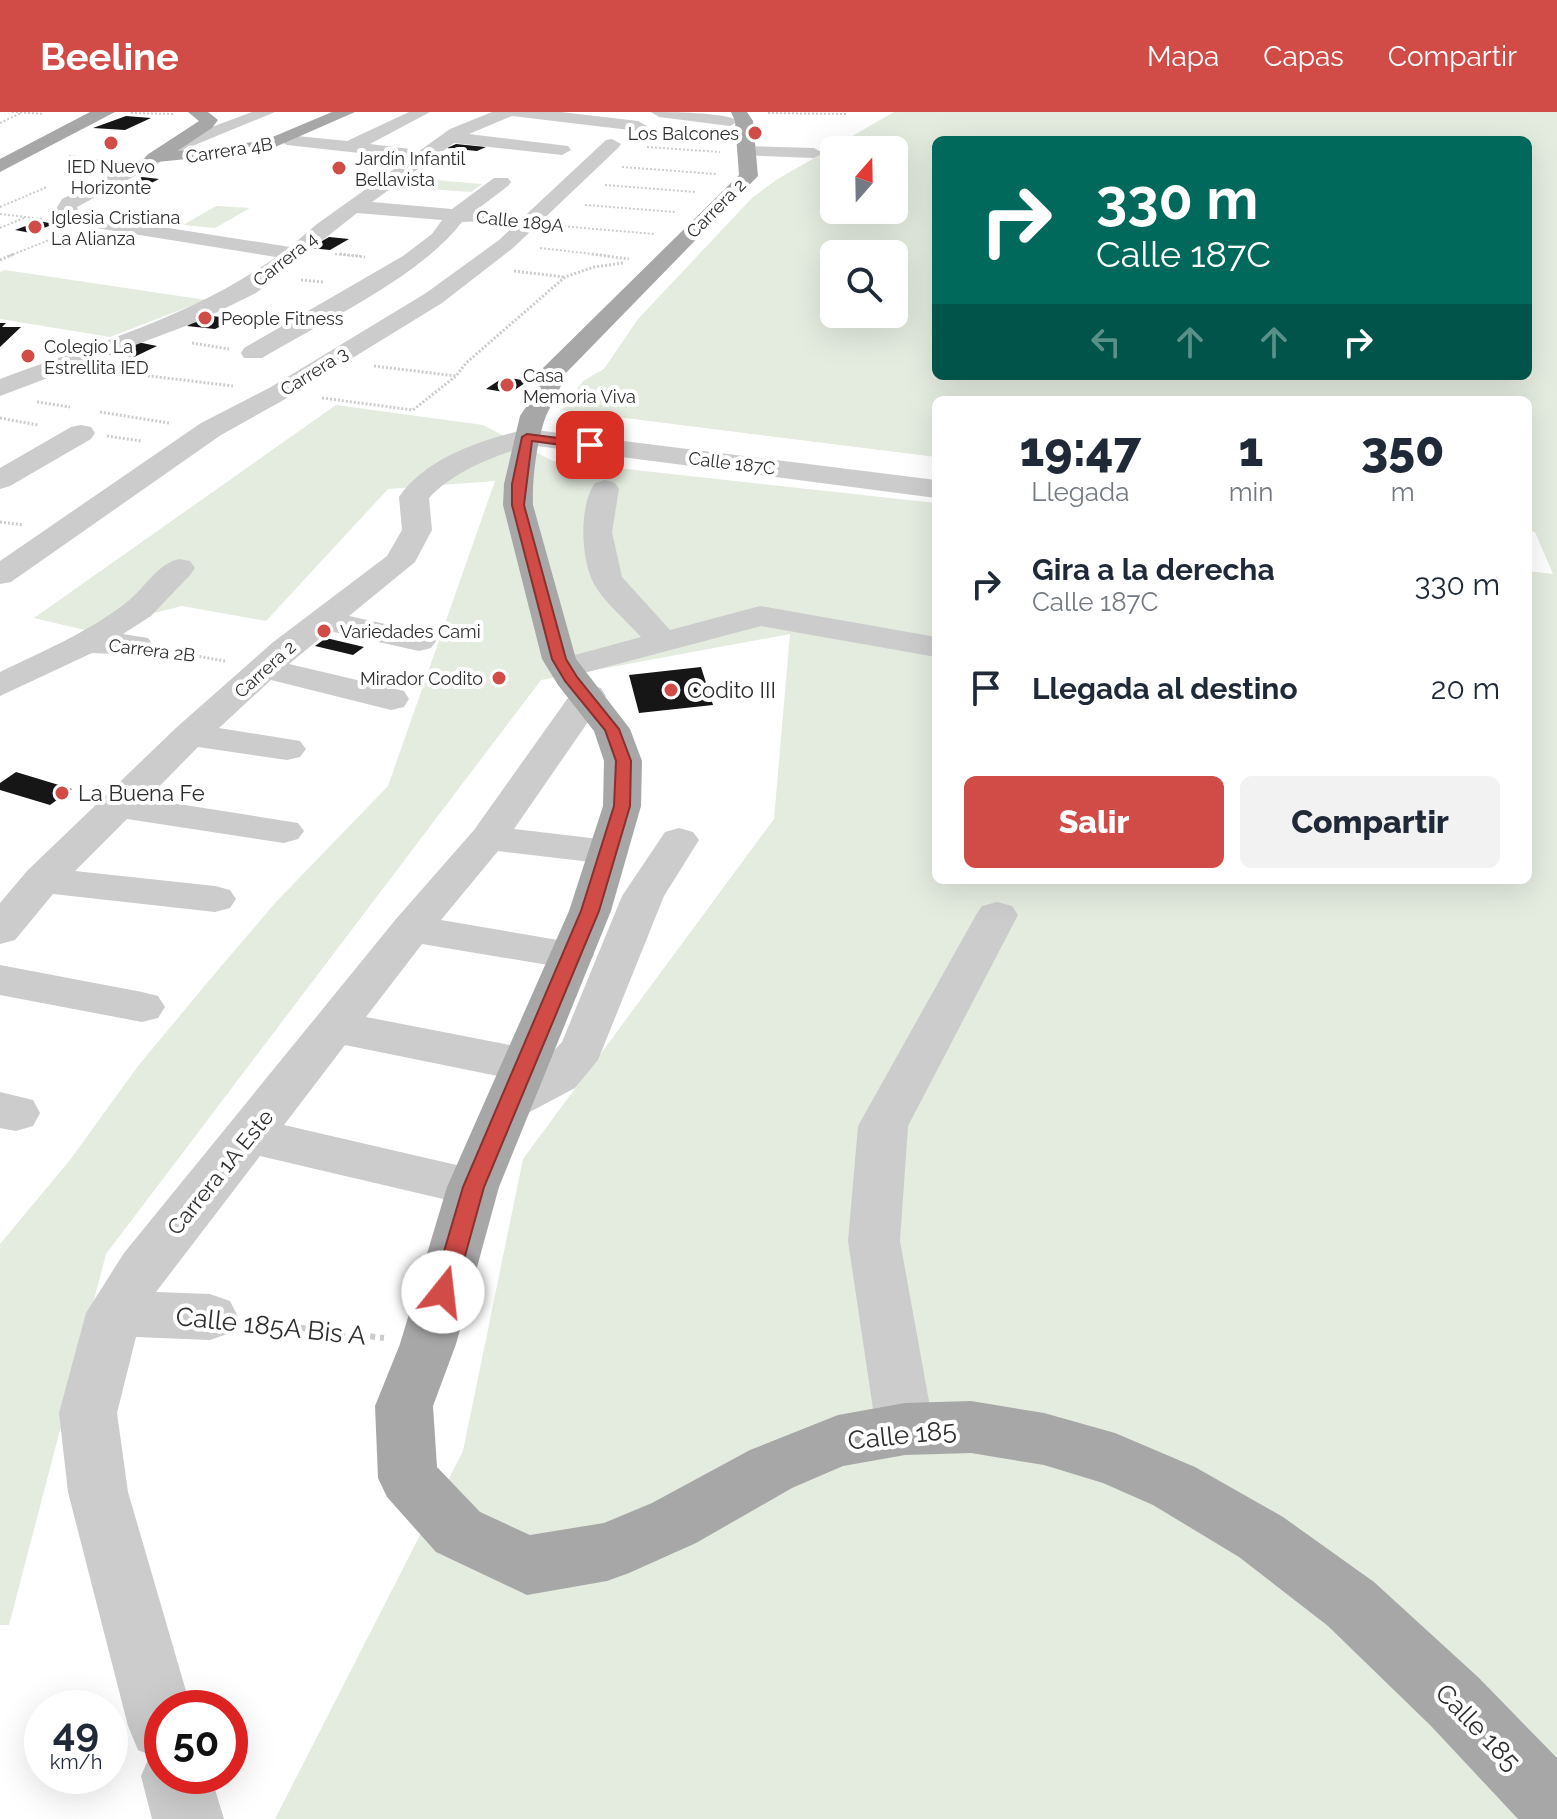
<!DOCTYPE html>
<html lang="es">
<meta charset="utf-8">
<style>
body{margin:0;font-family:Raleway,sans-serif;background:#f2f2f3;color:#1f2937;height:100vh;display:flex;flex-direction:column;font-size:30px;white-space:nowrap}
*{box-sizing:border-box;margin:0}
p{font-size:26px;color:#747a83}
.icon{flex:none;width:44px;height:44px;fill:none;stroke:currentColor;stroke-width:2;stroke-linecap:round;stroke-linejoin:round}
.map{position:relative;flex:1;overflow:hidden}
.panel{position:absolute;left:932px;top:284px;width:600px;height:488px;display:flex;flex-direction:column;background:#fff;border-radius:12px;box-shadow:0 8px 32px #0002}
.panel>*{flex:none}
.banner{position:absolute;left:932px;top:24px;width:600px;height:244px;border-radius:12px;box-shadow:0 8px 32px #0002;background:#00695c;color:#fff;overflow:hidden}
.needle{width:52px;rotate:20deg}
.tools{position:absolute;left:820px;top:24px;display:grid;gap:16px}
.tools a{display:grid;place-items:center;width:88px;height:88px;border-radius:12px;background:#fff;box-shadow:0 8px 32px #0002;font-size:40px}
.speed{position:absolute;left:24px;top:1578px;display:flex;gap:16px;font-size:40px;font-weight:700;text-align:center}
.speed>*{display:grid;place-content:center;width:104px;height:104px;border-radius:50%;background:#fff;box-shadow:0 8px 32px #0002;line-height:1}
.speed small{font-size:20px;font-weight:400}
.speed .limit{border:12px solid #d22;background:#fff;color:#111}
.pin{position:absolute;display:grid;place-items:center;width:68px;height:68px;color:#fff;margin:-34px;border-radius:16px;box-shadow:0 4px 12px #0006}
.me{position:absolute;width:88px;margin:-44px;rotate:16deg;stroke-linejoin:round;filter:drop-shadow(0 0 6px #0008)}
.turn{display:flex;align-items:center;gap:28px;height:168px;padding:0 32px;font-size:36px}
.turn .icon{width:104px;height:104px;stroke-width:2.5}
.turn b{display:block;font-size:56px;line-height:68px}
.lanes{display:flex;align-items:center;height:76px;padding:0 32px;background:#0003;justify-content:center;gap:40px;direction:ltr}
.lanes .off{opacity:.35}
.eta{display:flex;justify-content:space-evenly;align-items:center;height:136px;text-align:center}
.eta b{font-size:48px;font-weight:800;line-height:56px}
.action{display:flex;gap:16px;margin-top:auto;padding:16px 32px}
.action a{flex:1;height:92px;border-radius:12px;background:#d14b47;color:#fff;font-size:32px;font-weight:800;line-height:92px;text-align:center}
.action a+a{background:#f2f2f3;color:#1f2937}
ul{padding:0;list-style:none}
li{display:flex;align-items:center;gap:24px;height:104px;padding:0 32px}
li div{flex:1}
li b{display:block;font-size:30px}
li em{font-style:normal}
header{display:flex;align-items:center;gap:48px;box-sizing:border-box;height:112px;padding:0 40px;background:#d14b47;color:#fff}
header strong{font-size:38px}
nav{display:flex;gap:44px;margin-inline-start:auto;font-size:28px}
.map>svg:first-child{display:block}
.green{fill:#e4ebdf;fill-rule:evenodd}
.building{fill:#161616}
.lines{fill:none;stroke-linecap:round;stroke-linejoin:round}
.path-far2{stroke:#ccc;stroke-width:2;stroke-dasharray:2 2;stroke-linecap:butt}
.path-far1{stroke:#ccc;stroke-width:3;stroke-dasharray:2 2;stroke-linecap:butt}
.path{stroke:#ccc;stroke-width:6;stroke-dasharray:5 5;stroke-linecap:butt}
.minor{fill:#ccc;fill-rule:evenodd}
.major{fill:#a7a7a7;fill-rule:evenodd}
.route{fill:#d14b47;stroke:#88312e;stroke-width:2}
.poi-dot{fill:#d14b47;stroke:#fff;stroke-width:3}
.labels{text-anchor:middle;dominant-baseline:central;stroke-width:8;stroke-linejoin:round;paint-order:stroke}
.far-poi-label{font-size:18px;fill:#2f2f2f;stroke:#fff;text-anchor:start}
.far-street-label{font-size:18px;fill:#2f2f2f;stroke:#fff}
.poi-label{font-size:22px;fill:#2f2f2f;stroke:#fff;text-anchor:start}
.street-label{font-size:22px;fill:#2f2f2f;stroke:#fff}
.near-street-label{font-size:26px;fill:#2f2f2f;stroke:#fff}
</style>
<header>
<strong>Beeline</strong>
<nav><a>Mapa</a><a>Capas</a><a>Compartir</a></nav>
</header>
<div class="map">
<svg width="1557" height="1707" viewBox="0 0 1557 1707">
<rect width="100%" height="100%" fill="#fff"/>
<path class="green" d="M894,0H1557V1707H275L463,1339L523,1047L774,707L790,522L541,568L106,1142L9,1513H0V1132L70,1048L138,954L217,859L276,790L388,674L495,369L388,377L266,509L182,494L85,518L34,506L336,293L483,313L553,349L936,391V768H1528V459L1553,462L1535,420L1528,419V288H936V345L562,298L583,269L604,257L638,207L752,86L776,68ZM936,28H1528V264H936ZM834,38H894V98H834ZM834,142H894V202H834Z
M410,66L482,72L471,80L398,75Z
M216,94L250,96L215,116L183,113Z
M5,158L206,188L110,225L0,207V160Z"/>
<path class="building" d="M126,4L151,6L125,18L93,16Z
M456,32L486,35L477,39L447,36Z
M142,65L159,67L138,78L121,76Z
M39,109L54,112L31,121L15,118Z
M329,125L349,127L330,138L310,136Z
M883,130L886,136L843,137L841,131Z
M205,203L235,207L215,217L187,214Z
M0,211H6L2,215H21L0,235Z
M132,229L157,234L132,246L106,242Z
M504,265L528,269L510,281L486,277Z
M326,526L364,535L353,543L315,534Z
M701,555L713,593L639,601L629,563Z
M16,660L72,677L50,693L0,678V671Z"/>
<g class="lines">
<path class="path-far2" d="M12,0L44,2
M131,1L173,2
M768,1L846,2
M0,11L21,1
M647,35L720,40
M69,44L98,48
M622,55L716,62
M605,73L695,80
M585,93L675,100
M0,95L47,75
M0,102L43,107
M560,114L654,122
M0,116L26,105
M540,136L609,144
M335,142L360,144
M9,144L59,124"/>
<path class="path-far1" d="M340,142L365,145
M592,142L629,147
M0,148L14,142
M514,159L564,165
M301,168L323,170
M192,231L229,237
M374,254L456,264
M116,260L233,274
M322,286L413,298L456,264L466,251L565,165L594,155L623,151
M37,290L70,295
M100,300L169,311
M0,306L38,313
M107,324L141,329
M0,410L23,413
M168,539L225,549"/>
<path class="path" d="M251,1210L384,1226"/>
<path class="minor" d="M252,0H275L173,42H161L158,38L161,34Z
M409,0H430L370,32L410,37L413,41L404,46L287,33L278,28L287,23L347,29Z
M492,0H561L638,9L647,14L638,19L512,4L469,22L568,34L571,38L562,43L454,31L372,90L452,97L494,66H508L511,70L508,74L475,99L486,101L489,105L486,109L462,110C419,166 324,209 262,246H244L241,241L244,236L403,144L432,122L442,108L357,101L256,181L199,209L0,284V267C94,232 194,204 276,145L65,111L56,97L62,87L153,42L162,47L159,51L77,95L79,102L290,135L317,112L450,17Z
M651,0C671,0 724,0 739,9L730,14L659,5Z
M612,27L621,32L618,36L513,136L442,191L289,285L221,323L11,470L0,472V449L201,311L271,275L426,181L499,128L606,28Z
M746,34L814,36L823,41L814,46L740,43L737,39L740,35Z
M81,313L91,315L95,321L91,327L10,374L0,377V356L71,315Z
M527,317L936,368V386L529,333C493,345 455,358 429,386L432,418L415,450L349,504L431,522L436,529L431,536L419,539L329,519L289,552L404,579L409,587L404,595L391,598L271,568L219,616L300,629L306,637L300,645L287,648L198,635L147,687L298,711L304,719L298,727L284,731L127,707L75,759L215,774L230,778L236,787L230,796L215,800L53,782L15,828L0,832V791L27,759L177,615L272,531L387,444L402,418L399,385C427,345 482,328 527,317Z
M605,368L615,371L619,377L612,420L622,465L670,518L760,494L936,525V545L761,514L565,566L553,563L548,556L553,549L641,525C626,508 602,489 592,468C581,444 579,393 595,371Z
M179,447L190,449L195,456L190,463L151,504L123,522L148,526L153,533L148,540L136,543L92,541L0,584V560C43,539 89,520 127,490C145,476 157,452 179,447Z
M588,573L601,576L606,584L514,717L608,728L622,731L628,740L622,749L608,752L498,739L441,808L587,833L594,843L587,853L572,857L422,832L366,905L525,936L542,941L545,948L562,930L622,784L665,720L679,716L693,720L699,728L664,784L598,948L575,976L526,1002L509,1007L492,1002L485,990L492,978L512,967L345,933L284,1013L491,1061L499,1075L491,1089L473,1094L260,1044L156,1180L210,1182L230,1189L238,1205L230,1221L210,1228L136,1225L117,1301L128,1380L191,1596H162V1664H211L224,1707H152L141,1664L150,1643L138,1638L128,1614L68,1380L59,1301L86,1201L124,1141L396,807L474,718L575,576Z
M997,790L1012,794L1018,803L908,1014L900,1129L934,1317L926,1335L905,1343L884,1335L876,1317L848,1129L858,1014L976,803L982,794Z
M0,853L142,880L158,884L165,895L158,906L142,910L0,883Z
M0,980L33,988L40,1001L33,1014L16,1019L0,1016Z"/>
<path class="major" d="M90,0H115L0,60V47Z
M188,0H208L218,8L212,16L177,39L263,29L332,0H355L266,39L147,51L144,47L147,43L199,9Z
M731,0H747L753,9L758,64L564,263C560,281 553,288 546,304C537,327 532,368 533,393L576,547L630,617L642,649L641,694L611,799L499,1075L456,1232L433,1294L437,1355L480,1400L530,1423L604,1411L652,1391L750,1338L838,1303L905,1291L971,1289L1044,1301L1115,1321L1195,1355L1283,1405L1374,1470L1479,1566L1557,1646V1707H1518L1431,1614L1328,1514L1239,1445L1153,1393L1103,1371L1044,1353L971,1341L905,1343L843,1354L792,1376L696,1431L629,1461L607,1469L527,1483L436,1440L387,1385L378,1366L375,1294L400,1232L447,1075L569,799L603,694L604,649L594,619L558,573L542,547L503,393L504,372L520,304L534,283L543,256L739,63L735,9Z"/>
</g>
<path class="route" d="M527,322L590,330L596,333L590,337L532,329L524,393L566,547L577,565L619,617L631,649L630,694L599,799L484,1075L455,1180L451,1186L443,1189L435,1186L432,1180L463,1075L581,799L614,694L616,649L605,618L565,569L552,547L512,393V372L522,325Z"/>
<g class="poi-dot">
<circle cx="755" cy="21" r="8"/>
<circle cx="111" cy="31" r="8"/>
<circle cx="339" cy="56" r="8"/>
<circle cx="35" cy="115" r="8"/>
<circle cx="205" cy="206" r="8"/>
<circle cx="28" cy="244" r="8"/>
<circle cx="507" cy="273" r="8"/>
<circle cx="324" cy="519" r="8"/>
<circle cx="499" cy="566" r="8"/>
<circle cx="671" cy="578" r="8"/>
<circle cx="62" cy="681" r="8"/>
</g>
<g class="labels">
<g class="far-poi-label">
<text x="739" y="21" text-anchor="end">Los Balcones</text>
<text x="355" y="46">Jardín Infantil<tspan x="355" dy="21">Bellavista</tspan></text>
<text x="111" y="54" text-anchor="middle">IED Nuevo<tspan x="111" dy="21">Horizonte</tspan></text>
<text x="51" y="105">Iglesia Cristiana<tspan x="51" dy="21">La Alianza</tspan></text>
<text x="221" y="206">People Fitness</text>
<text x="44" y="234">Colegio La<tspan x="44" dy="21">Estrellita IED</tspan></text>
<text x="523" y="263">Casa<tspan x="523" dy="21">Memoria Viva</tspan></text>
<text x="340" y="519">Variedades Cami</text>
<text x="483" y="566" text-anchor="end">Mirador Codito</text>
</g>
<g class="far-street-label">
<text transform="translate(229 38) rotate(-9)">Carrera 4B</text>
<text transform="translate(716 96) rotate(-45)">Carrera 2</text>
<text transform="translate(520 109) rotate(6)">Calle 189A</text>
<text transform="translate(285 147) rotate(-38)">Carrera 4</text>
<text transform="translate(314 259) rotate(-32)">Carrera 3</text>
<text transform="translate(732 351) rotate(7)">Calle 187C</text>
<text transform="translate(152 538) rotate(7)">Carrera 2B</text>
<text transform="translate(265 557) rotate(-42)">Carrera 2</text>
</g>
<g class="poi-label">
<text x="687" y="578">Codito III</text>
<text x="78" y="681">La Buena Fe</text>
</g>
<g class="street-label">
<text transform="translate(220 1060) rotate(-51)">Carrera 1A Este</text>
</g>
<g class="near-street-label">
<text transform="translate(271 1214) rotate(6)">Calle 185A Bis A</text>
<text transform="translate(902 1323) rotate(-6)">Calle 185</text>
<text transform="translate(1478 1615) rotate(46)">Calle 185</text>
</g>
</g>
</svg>
<div class="tools">
<a><svg class="needle" viewBox="-14 -14 28 28"><path d="M0-13l5 13h-10z" fill="#e53935"/><path d="M0 13l5-13h-10z" fill="#747a83"/></svg></a>
<a><svg class="icon" aria-label="search" viewBox="0 0 24 24"><circle cx="10" cy="10" r="6"/><path d="M15 15l6 6"/></svg></a>
</div>
<div class="speed"><div>49<small>km/h</small></div><div class="limit">50</div></div>
<div class="pin" style="left:590px;top:333px;background:#d93025"><svg class="icon" aria-label="arrive" viewBox="0 0 24 24"><path d="M6 21V4h12l-3 4 3 4H6"/></svg></div>
<svg class="me" style="left:443px;top:1180px" viewBox="-20 -20 40 40"><circle r="19" fill="#fff"/><path d="M0-13L10 11 0 6-10 11z" fill="#d14b47"/></svg>
<div class="banner">
<div class="turn"><svg class="icon" aria-label="right" viewBox="0 0 24 24"><path d="M7 20v-9h11M14 6l5 5-5 5"/></svg><div><b>330 m</b>Calle 187C</div></div>
<div class="lanes"><svg class="icon off" aria-label="left" viewBox="0 0 24 24"><path d="M17 20v-9H6M10 6l-5 5 5 5"/></svg><svg class="icon off" aria-label="ahead" viewBox="0 0 24 24"><path d="M12 20V5M6 11l6-6 6 6"/></svg><svg class="icon off" aria-label="ahead" viewBox="0 0 24 24"><path d="M12 20V5M6 11l6-6 6 6"/></svg><svg class="icon" aria-label="right" viewBox="0 0 24 24"><path d="M7 20v-9h11M14 6l5 5-5 5"/></svg></div>
</div>
<section class="panel">
<div class="eta">
<div><b>19:47</b><p>Llegada</p></div>
<div><b>1</b><p>min</p></div>
<div><b>350</b><p>m</p></div>
</div>
<ul>
<li><svg class="icon" aria-label="right" viewBox="0 0 24 24"><path d="M7 20v-9h11M14 6l5 5-5 5"/></svg><div><b>Gira a la derecha</b><p>Calle 187C</p></div><em>330 m</em></li>
<li><svg class="icon" aria-label="arrive" viewBox="0 0 24 24"><path d="M6 21V4h12l-3 4 3 4H6"/></svg><div><b>Llegada al destino</b></div><em>20 m</em></li>
</ul>
<div class="action"><a>Salir</a><a>Compartir</a></div>
</section>
</div>
